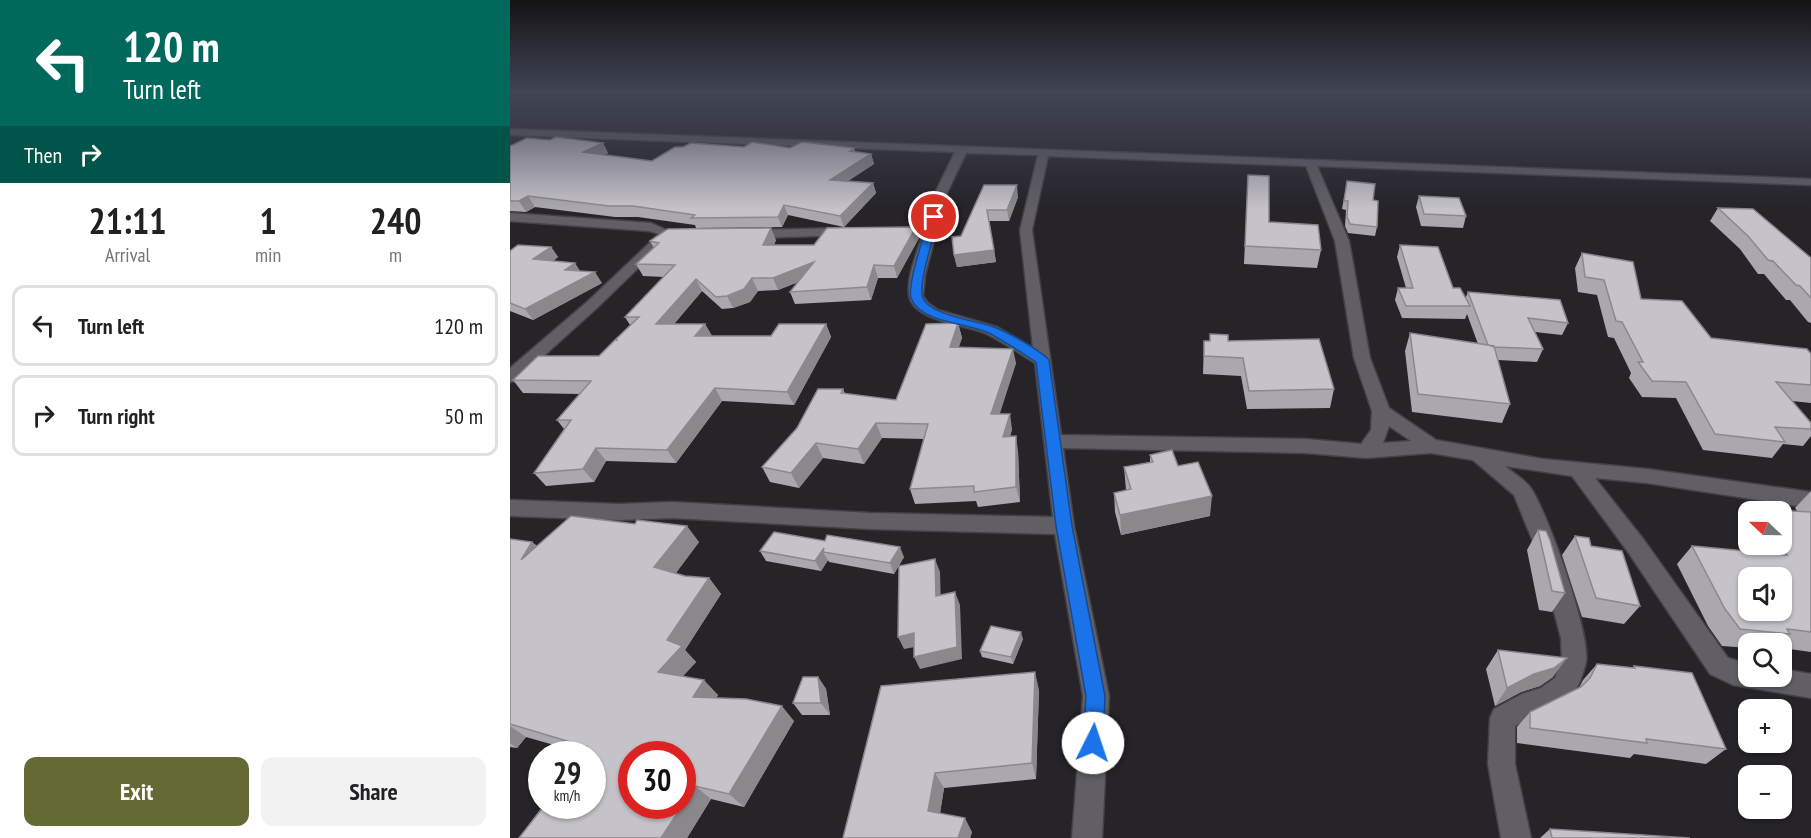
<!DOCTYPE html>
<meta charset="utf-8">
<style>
body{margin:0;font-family:"PT Sans Narrow",sans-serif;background:#f2f2f2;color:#202124;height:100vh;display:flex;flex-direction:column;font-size:22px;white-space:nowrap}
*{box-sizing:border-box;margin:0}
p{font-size:20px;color:#757577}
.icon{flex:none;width:33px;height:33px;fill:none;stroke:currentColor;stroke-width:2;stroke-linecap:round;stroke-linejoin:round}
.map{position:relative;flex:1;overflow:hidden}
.drawer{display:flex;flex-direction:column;background:#fff;width:510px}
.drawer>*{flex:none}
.top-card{background:#00695c;color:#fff;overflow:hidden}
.needle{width:39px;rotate:292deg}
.controls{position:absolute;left:1228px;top:501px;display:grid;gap:12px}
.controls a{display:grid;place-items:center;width:54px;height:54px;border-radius:12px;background:#fff;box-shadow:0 2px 4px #0004;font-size:30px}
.speed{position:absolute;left:18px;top:741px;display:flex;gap:12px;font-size:30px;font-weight:700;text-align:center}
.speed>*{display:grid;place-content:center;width:78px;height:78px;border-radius:50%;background:#fff;box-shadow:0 2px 4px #0004;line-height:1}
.speed small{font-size:15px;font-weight:400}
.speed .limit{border:9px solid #d22;background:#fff;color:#111}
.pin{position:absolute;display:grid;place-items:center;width:51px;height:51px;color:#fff;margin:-26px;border:3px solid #fff;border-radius:50%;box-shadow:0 2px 6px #0007}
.me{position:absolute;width:66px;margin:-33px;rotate:4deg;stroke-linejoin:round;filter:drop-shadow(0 0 4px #0008)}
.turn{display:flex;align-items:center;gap:21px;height:126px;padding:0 24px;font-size:27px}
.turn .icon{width:78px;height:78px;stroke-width:2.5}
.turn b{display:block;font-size:42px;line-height:51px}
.then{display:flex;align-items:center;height:57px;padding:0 24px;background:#0003;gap:12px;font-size:22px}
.eta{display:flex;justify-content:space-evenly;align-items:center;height:102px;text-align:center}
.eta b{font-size:36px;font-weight:700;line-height:42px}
.action{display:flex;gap:12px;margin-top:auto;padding:12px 24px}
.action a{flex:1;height:69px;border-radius:12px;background:#656933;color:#fff;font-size:24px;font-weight:700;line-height:69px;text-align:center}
.action a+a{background:#f2f2f2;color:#202124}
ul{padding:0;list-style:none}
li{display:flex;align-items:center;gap:18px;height:81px;margin:0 12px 9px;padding:0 12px;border:3px solid #e0e0e0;border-radius:12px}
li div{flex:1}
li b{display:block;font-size:22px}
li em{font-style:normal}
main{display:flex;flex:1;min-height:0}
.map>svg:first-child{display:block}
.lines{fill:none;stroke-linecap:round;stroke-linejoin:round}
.minor-casing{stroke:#444146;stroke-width:3}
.minor{fill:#615e65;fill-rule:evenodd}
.wall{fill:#aaa7ae}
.shaded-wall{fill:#8b888d}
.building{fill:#c6c2ca;stroke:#8b888d;stroke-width:1.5;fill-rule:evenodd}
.route{fill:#1a73e8;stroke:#114b97;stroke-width:1.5}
</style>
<main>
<section class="drawer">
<div class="top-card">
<div class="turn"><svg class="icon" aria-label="left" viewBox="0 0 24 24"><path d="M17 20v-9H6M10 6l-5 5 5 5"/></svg><div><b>120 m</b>Turn left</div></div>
<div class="then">Then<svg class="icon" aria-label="right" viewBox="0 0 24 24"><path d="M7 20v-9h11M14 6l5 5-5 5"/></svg></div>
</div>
<div class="eta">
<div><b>21:11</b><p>Arrival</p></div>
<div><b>1</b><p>min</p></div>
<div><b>240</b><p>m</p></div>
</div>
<ul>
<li><svg class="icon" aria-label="left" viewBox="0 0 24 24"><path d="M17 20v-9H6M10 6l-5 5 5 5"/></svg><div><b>Turn left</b></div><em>120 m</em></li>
<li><svg class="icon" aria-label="right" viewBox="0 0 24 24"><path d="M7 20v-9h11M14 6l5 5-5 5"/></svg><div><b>Turn right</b></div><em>50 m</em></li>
</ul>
<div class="action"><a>Exit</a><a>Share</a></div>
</section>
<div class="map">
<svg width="1301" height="838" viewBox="0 0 1301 838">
<rect width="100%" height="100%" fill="#262329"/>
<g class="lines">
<defs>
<path id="minor" d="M0,129L1301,179V185L807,166L839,241L860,358L879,408L926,440L1033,459L1137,469L1301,492V508L1137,483L1085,478L1134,540L1218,658L1239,664V676H1272V669L1301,674V698L1223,685L1200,674L1118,552L1062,476L995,466C1003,473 1014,479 1020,487C1037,510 1081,635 1076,662C1074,671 1068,689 1062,696C1049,710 1023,716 1005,726V764L1021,838H991L978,764L980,718L984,709L1012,694L1031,688L1045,678L1052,661L1051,638L1030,559L1004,495L963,460L921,453L856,458L796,453L553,448L564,526L599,696L592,838H562L573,696L545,534L360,529L162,518L109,520L0,516V500L109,504L162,502L360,513L543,517L525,363C509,353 494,343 477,334C457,324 401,322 399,294C397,275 407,254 412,236H385L379,232L385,228H414L424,195L445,152L0,135ZM456,153L528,155L510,230L523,348L487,327L428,310L418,303L413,296L415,275L436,195ZM538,156L796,166L825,241L844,358L862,411L861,430L851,444L796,439L551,435L522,230ZM879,426L901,441L873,443Z
M0,213L141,223L168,235L167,238L158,239L87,308L6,381L0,382V368L77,302L149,234L139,231L0,221Z
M336,228L341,229L342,232L341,235L241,238L235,234L241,230Z"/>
</defs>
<use href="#minor" class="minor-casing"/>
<use href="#minor" class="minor"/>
</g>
<path class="wall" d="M40,140L93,143L98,153L94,155L142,161L173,147H234L280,148H344L345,152L361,154L364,164L338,181L363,183L366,193L334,227L278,215L272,227L186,228L185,225L128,217H105L25,207L16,212L0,211V146Z
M738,175L759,222L811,250L807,268L734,264Z
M837,181L863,200L867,227L865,236L838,233L835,226L836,210L832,209Z
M474,185L508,197L499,221H479L486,262L447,267L444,255Z
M909,196L956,216L953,228L911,226L906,207Z
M1208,208L1301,258V323L1298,322L1280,300H1276L1254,274H1248L1230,249L1200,221Z
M409,238L387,278H368L361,300L285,304L280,292L288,282L268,290L248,291L240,302L223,308L212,309L192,291L164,324H195L202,336H261L316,324L321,337L284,405L212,401L166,463L96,461L84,482L36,486L24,473L54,429L47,420L70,394L13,393L3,380L89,356L120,325L115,317L154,277L133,276L126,264L144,248L140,241L266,240L264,245H304Z
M890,245L955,299L958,292L1058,323L1052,335L1025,332L1033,349L1027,362L988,360L1000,404L992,423L902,412L895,351L900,333L968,344L957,314L955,319L892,318L885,300L888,288H896L887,257Z
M41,247L48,257L43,261L70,271L92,283L23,320L0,311V251Z
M1072,253L1131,299L1201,338L1301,354V403L1282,401L1301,423V436L1293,446L1273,444L1262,458L1193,450L1166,398L1132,397L1119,378L1121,373L1104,338L1098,337L1087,295L1068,292L1065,268Z
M448,323L452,338L448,347L506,363L489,414L502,429L500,437L508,451L510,502L468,507L466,501L405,504L400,489L414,439L372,438L354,464L313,458L289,488L260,482L252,467L333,389L335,394L386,400Z
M694,341H718L824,389L820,408L737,409L731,376L693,374Z
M640,455L668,466L700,516L611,535L605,512L604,493L616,490L614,467L640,462Z
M1301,491V652L1272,648V644H1239V648L1212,646L1198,626L1167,564L1182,546L1246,552L1241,544H1272V512H1243L1245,509L1288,512L1285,508Z
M1239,516V541L1230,527Z
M1028,530L1055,593L1042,612L1029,610L1017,550Z
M264,532L394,557L384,574L319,562L318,560L311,571L256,561L250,551Z
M1065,536L1081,546L1130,606L1114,624L1072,617L1052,555Z
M0,539L22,542L27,546L189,542L166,573L175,576L199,578L211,594L175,650L186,662L173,676L208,695L206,698L284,721L234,807L201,799L177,838H9L72,753L16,737L7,748L0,747Z
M513,639L503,664L472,657L470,651Z
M988,650L1043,677L1030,686L1011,692L985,706L976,669Z
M1087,664L1122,668L1124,666L1216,749L1196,764L1124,754L1120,758L1007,743V727L1020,712L1069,688L1073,680Z
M308,677L316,689L320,715H292L283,703Z
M529,690L526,779L434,788L430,813L462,832L460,838H333Z
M1040,829L1042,838H1030Z"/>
<path class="shaded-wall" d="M93,143L98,153L78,162L73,152Z
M361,154L364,164L324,190L320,180Z
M363,183L366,193L334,227L330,216Z
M507,185L508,197L499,221L497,210Z
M18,196L25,207L16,212L9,201Z
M274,205L278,215L272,227L268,217Z
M477,210L486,262L447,267L444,255Z
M406,227L409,238L387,278L384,266Z
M261,228L266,240L258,257L253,245Z
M41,247L48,257L30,269L23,259Z
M304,262L309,274L268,290L263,278Z
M65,263L72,274L55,270Z
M364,265L368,278L361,300L357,287Z
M85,272L92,283L23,320L15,309Z
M242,278L248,291L240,302L223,308L217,296Z
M186,279L192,291L153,337L146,324Z
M448,323L452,338L444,362L440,347Z
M195,324L202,336H185Z
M316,324L321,337L284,405L277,392Z
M503,349L506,363L485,429L481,414Z
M205,388L212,401L166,463L157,450Z
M500,414L502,429L496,452L493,437Z
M366,423L372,438L354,464L348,449Z
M506,436L508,451L510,502L506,487Z
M306,443L313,458L289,488L281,473Z
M86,448L96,461L84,482L73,469Z
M702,496L700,516L611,535L610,515Z
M177,526L189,542L158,583L144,567Z
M22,542L39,558L11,560Z
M390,547L394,557L384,574L380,563Z
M314,548L313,552L318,560L311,571L305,561Z
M425,559L430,572L431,609L426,596Z
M199,578L211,594L175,650L186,662L163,687L148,672L157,640Z
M445,592L450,605L452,659L410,669L404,657Z
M511,632L513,639L503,664L501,657Z
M404,633L410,646L394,649L388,637Z
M1057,658L1043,677L1030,686L1011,692L985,706L997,688Z
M525,672L529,690L526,779L522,763Z
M308,677L316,689L320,715L311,703Z
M194,680L208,695L197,712L183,697Z
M272,706L284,721L234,807L219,794Z
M0,726L16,737L7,748L0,743Z
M425,773L434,788L428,826L418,811Z
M185,786L201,799L177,838H151Z
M455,818L462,832L460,838H448Z"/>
<path class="building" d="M46,137L93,143L73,152L142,161L165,147H173L181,143L234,147L242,142L280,148L292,142L344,148L340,151L361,154L320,180L363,183L330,216L274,205L268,217L181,218L185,215L123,206H99L18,196L9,201H0V146L17,138L40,140Z
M738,175L759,176V222L808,225L811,250L735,246Z
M837,181L865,184L863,200L868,201L867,227L840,224L837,217L838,201H834Z
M474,185H507L497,210H477L484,250L444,255L442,237L451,236Z
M909,196L949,198L956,216L914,214Z
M1208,208L1243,209L1301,258V298L1290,286L1286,285L1263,261L1258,260L1238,236Z
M406,227L384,266L364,265L357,287L280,292L304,262L263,278H242L234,289L217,296L206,297L186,279L146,324H195L185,336H261L269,324H316L277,392L205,388L157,450L86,448L73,469L24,473L61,420H47L81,381L3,380L28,356H89L105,340H108H105L129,317H115L165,265L126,264L149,243L140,241L158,229L261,228L253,245H304L317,228Z
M8,245L41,247L23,259L65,263L55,270L85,272L15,309L0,303V251Z
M890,245L928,247L943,288H950L960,306H896L888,288H903Z
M1072,253L1123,262L1131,299L1172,301L1201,338L1297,349L1301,354V385L1266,382L1301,423V429L1265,427L1275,442L1205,434L1176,382L1142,381L1128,362H1133L1112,322L1106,321L1094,280L1075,277Z
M958,292L1050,300L1058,323L1018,318L1033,349L984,347L978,345Z
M448,323L440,347L503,349L481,414H500L493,437L506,436V487L464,492V486L400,489L418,424L366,423L348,449L306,443L281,473L252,467L287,428L308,389H333L331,393L386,400L416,324Z
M900,333L984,346L1000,404L908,394Z
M700,334L718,335V341L809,339L824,389L739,391L733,358L694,356V341H700Z
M662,450L668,466L688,462L702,496L610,515L604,493L621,489L614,467L643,462L640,455Z
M1245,509L1301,512V632L1277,629L1280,634L1230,629L1215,609L1182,546L1277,555L1270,544H1272V512H1247ZM1239,578H1272V610H1239Z
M61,516L125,524L127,520L177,526L144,567L175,576L199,578L157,640L172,646L148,672L194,680L183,697L236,699L272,706L219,794L185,786L151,838H9L34,806H82V754H71L77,747L0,724V539L22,542L11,560ZM122,754H172V806H122Z
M1028,530L1036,531L1040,540L1055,593L1042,591Z
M264,532L315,541L317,535L390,547L380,563L313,552L314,548L305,561L250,551Z
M1065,536L1079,538L1081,546L1112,551L1130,606L1086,598Z
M425,559L426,596L445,592L447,647L404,657V633L388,637L389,566Z
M481,626L511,632L501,657L470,651Z
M988,650L1057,658L1044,668L1024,674L997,688Z
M1087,664L1125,668L1124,666L1182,673L1216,749L1136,739L1137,743L1020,728V712L1071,687L1080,678Z
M525,672L522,763L425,773L418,811L455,818L448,838H333L371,686Z
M293,677H308L311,703H283Z
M1040,829L1180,838H1042Z"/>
<linearGradient id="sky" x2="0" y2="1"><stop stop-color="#151317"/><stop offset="0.44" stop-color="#414554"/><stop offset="1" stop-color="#414554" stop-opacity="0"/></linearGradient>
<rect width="1301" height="209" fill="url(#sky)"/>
<path class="route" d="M424,214L429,217C425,233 407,285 413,298C419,315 467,321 484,327C497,332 530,350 539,360L562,526L595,696L593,743L590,750L583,753L576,750L573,743L576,696L546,526L526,362C511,352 495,342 479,333C458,323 410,323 401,298C397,284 415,233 419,217Z"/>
</svg>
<div class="controls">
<a><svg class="needle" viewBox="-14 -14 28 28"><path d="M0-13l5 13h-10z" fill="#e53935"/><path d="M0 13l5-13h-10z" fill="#757577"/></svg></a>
<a><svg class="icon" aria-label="sound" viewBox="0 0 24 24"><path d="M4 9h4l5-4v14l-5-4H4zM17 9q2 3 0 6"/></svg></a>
<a><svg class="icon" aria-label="search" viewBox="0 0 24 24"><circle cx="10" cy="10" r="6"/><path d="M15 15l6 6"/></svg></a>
<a>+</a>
<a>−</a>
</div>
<div class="speed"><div>29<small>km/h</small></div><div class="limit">30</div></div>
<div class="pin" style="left:424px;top:217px;background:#d93025"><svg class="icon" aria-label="arrive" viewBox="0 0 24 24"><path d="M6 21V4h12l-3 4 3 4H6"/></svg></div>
<svg class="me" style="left:583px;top:743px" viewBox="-20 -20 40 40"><circle r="19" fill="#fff"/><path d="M0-13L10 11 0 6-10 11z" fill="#1a73e8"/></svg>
</div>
</main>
